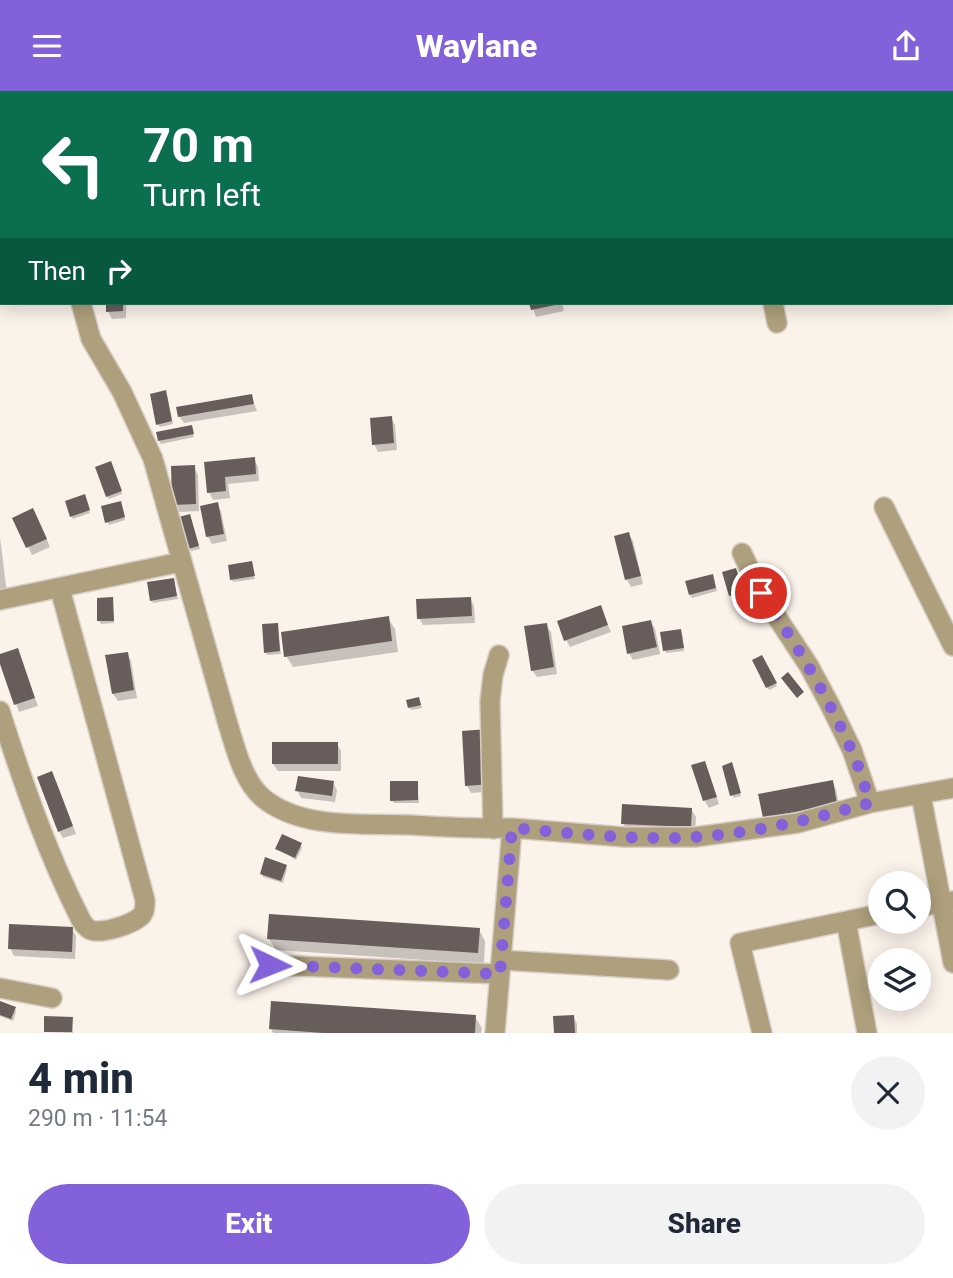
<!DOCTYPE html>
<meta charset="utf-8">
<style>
body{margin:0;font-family:Roboto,sans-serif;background:#f2f2f3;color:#1f2937;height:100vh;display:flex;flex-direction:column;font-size:26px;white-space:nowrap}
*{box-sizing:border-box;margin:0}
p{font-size:23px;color:#747a83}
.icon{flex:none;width:38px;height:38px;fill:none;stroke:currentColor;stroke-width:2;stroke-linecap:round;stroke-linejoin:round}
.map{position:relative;height:942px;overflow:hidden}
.drawer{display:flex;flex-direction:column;background:#fff;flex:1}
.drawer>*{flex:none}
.hud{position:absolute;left:0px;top:0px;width:954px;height:214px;box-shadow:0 4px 18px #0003;background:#0b6e4f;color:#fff;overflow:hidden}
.controls{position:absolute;left:868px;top:780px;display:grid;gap:14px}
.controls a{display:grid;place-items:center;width:63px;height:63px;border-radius:50%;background:#fff;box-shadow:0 4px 18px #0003;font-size:35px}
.pin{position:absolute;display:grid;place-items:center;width:60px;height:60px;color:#fff;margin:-30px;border:4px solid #fff;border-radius:50%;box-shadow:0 2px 7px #0007}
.me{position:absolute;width:77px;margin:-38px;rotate:92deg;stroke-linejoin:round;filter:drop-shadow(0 0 5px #0008)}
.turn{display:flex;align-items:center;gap:24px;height:147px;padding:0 28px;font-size:32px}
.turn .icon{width:91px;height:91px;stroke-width:2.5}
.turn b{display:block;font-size:49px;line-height:60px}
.then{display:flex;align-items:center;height:66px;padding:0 28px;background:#0003;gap:14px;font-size:26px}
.round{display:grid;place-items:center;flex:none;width:74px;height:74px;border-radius:37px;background:#f2f2f3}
.overview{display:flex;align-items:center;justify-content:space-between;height:119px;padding:0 28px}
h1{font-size:42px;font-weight:800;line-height:52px}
.cta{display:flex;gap:14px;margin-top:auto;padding:14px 28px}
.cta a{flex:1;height:80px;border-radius:42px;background:#8361db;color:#fff;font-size:28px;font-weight:800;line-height:80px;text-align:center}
.cta a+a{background:#f2f2f3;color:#1f2937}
header{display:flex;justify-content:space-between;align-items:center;height:91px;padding:0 28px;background:#8361db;color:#fff;font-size:32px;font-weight:800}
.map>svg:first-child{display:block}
.shadow{fill:#0003}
.building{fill:#685d5a}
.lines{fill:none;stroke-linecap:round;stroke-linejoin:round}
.street-casing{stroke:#d6cec7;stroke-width:22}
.street{stroke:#aea07c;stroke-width:19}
.route{stroke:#8361db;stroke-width:12;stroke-dasharray:0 21.6}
</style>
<header><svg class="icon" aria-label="menu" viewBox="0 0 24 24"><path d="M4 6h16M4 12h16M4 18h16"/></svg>Waylane<svg class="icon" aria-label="share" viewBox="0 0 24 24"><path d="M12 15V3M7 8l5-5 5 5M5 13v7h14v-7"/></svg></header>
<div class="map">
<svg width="953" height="942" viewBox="0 0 953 942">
<rect width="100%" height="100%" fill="#fbf2ea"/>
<path class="shadow" d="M495,0H516V2H496Z
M757,0H838L837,2Z
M107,212H126V227L112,228L108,220Z
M531,212H562L564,220L536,226Z
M167,304L173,333L160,336L158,333Z
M251,305L257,320L184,332L179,325Z
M391,327L395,334L397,359L378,361L374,353Z
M192,339L194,346L161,353L159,350Z
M254,368L258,376L259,390L228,393L230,407L213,409L209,401L206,372Z
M112,376L122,403L109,408L107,405Z
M194,376L198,384L199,420L178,421L173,414Z
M86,408L90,422L73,428L71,425Z
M217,413L221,420L227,450L212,453L208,446L202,416Z
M122,415L125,429L109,434L107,431Z
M37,426L50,456L32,464L15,428Z
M191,428L200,458L191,460L190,457Z
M628,443L633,450L643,493L631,496L627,489L616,446Z
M0,446L7,503L0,504Z
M251,472L255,488L233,491L232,488Z
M737,482L743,504L732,507L731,504Z
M173,488L178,508L153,512L152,509Z
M714,488L717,500L692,507L690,504Z
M470,507L474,515L475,532L423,534L419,527Z
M112,508L114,532L101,533L99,530Z
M600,516L611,541L570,556L566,549Z
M388,527L395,538L398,561L293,576L286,565Z
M651,531L655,538L660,563L633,569L629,562Z
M277,534L281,563L267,564L266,561Z
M546,534L551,541L557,583L537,586L532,579Z
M682,543L684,560L666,562L665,559Z
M17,559L38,615L19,621L0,568V565Z
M127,563L131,570L137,607L118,610L113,603Z
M762,566L777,595L769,599L754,570Z
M419,608L422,617L411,619L410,616Z
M464,641L495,700L471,702L467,695Z
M337,653L341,660V680H278L273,673Z
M704,672L719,713L709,717L704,709Z
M733,677L741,705L734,707L732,704Z
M56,690L76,743L63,747L59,740Z
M417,691L419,712H394L392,709Z
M832,691L836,698L840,720L769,734L765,727L760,705Z
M333,692L337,699L335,711L301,707L297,699Z
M691,718L696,726L695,743L627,739L623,732Z
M301,754L302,757L296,769L277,757Z
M285,775L287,778L283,792L263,786L261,782Z
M72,838L76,845L75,868L14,865L10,857Z
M479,839L485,850L484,873L276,859L269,848Z
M0,912L15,918L16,921L13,930L0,925Z
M573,925L577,933V942H556Z
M475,926L482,937L481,942H273L271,938Z
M72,928L73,942L46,941Z"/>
<path class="building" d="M106,212H123V220L106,221Z
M529,212H560V213L531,219Z
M166,299L172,330L156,334L150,303Z
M252,303L254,313L178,326L176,316Z
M392,325L394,352L372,354L370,327Z
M192,334L194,343L158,350L156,341Z
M255,366L256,383L225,386L226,400L207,402L204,371Z
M111,370L122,400L106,406L95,376Z
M195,374L196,413L172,414L171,375Z
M85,403L90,419L70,426L65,410Z
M121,410L125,426L105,432L101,415Z
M218,411L224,443L206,446L200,415Z
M33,417L47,448L26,457L12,427Z
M190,423L199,455L188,458L179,426Z
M629,441L641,485L625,489L614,445Z
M252,470L255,485L230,489L228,474Z
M736,477L743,500L729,505L722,481Z
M713,483L716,497L689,504L685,490Z
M174,487L177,505L150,510L147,491Z
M113,506L114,530H97V507Z
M471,506L472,525L417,528L416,508Z
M601,514L608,534L564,550L557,530Z
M389,525L392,550L284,566L281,541Z
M651,529L657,556L627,563L622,535Z
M278,532L280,560L264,562L262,533Z
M547,532L554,576L531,580L524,535Z
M681,538L684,557L663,560L660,541Z
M18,557L35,607L14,614L0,573V563Z
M128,561L134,599L112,603L105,564Z
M762,564L777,592L766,597L752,569Z
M788,581L804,601L797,607L781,587Z
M419,606L421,614L408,617L406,609Z
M488,638L491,693L465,695L462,640Z
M272,651H338V673H272Z
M705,670L717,706L703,710L691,674Z
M732,671L741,702L730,705L722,675Z
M52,680L73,735L58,741L37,686Z
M298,685L334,690L332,705L295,700Z
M833,689L837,713L763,727L758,703Z
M390,690H418V709L390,710Z
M622,713L692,717L691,736L621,733Z
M282,743L302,752L295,767L275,758Z
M265,766L287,774L281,790L260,783Z
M269,823L480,837L478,862L267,848Z
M9,833L73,836L72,861L8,858Z
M0,910L16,916L11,928L0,924Z
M271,910L476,924L475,942H323L269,938Z
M574,924L575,942H554L553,925Z
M44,925L73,926L72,941H44Z"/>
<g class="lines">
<defs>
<path id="street" d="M358,0V2
M848,0V2
M277,2L279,0
M952,10L953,16
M81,212L91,248L122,301L153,368L227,630C235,655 242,689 263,707C302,739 363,732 410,734C444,736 478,738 512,737L495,942
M773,212L777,232
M884,416L953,555
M742,462L761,502L809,575L830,614L852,659L870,712
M0,509L181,471
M0,620C23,692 47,762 81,829C84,834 88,839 94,840C107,841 130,834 140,826C145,822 145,815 145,809L60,498
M921,704L953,872
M512,737L624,746H695L798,732L870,712L953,697
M493,738L490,610L493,584L499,564
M919,816L952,810
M846,830L867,942
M501,869L669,879
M270,874L500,883
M0,897L52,907
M762,942L740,852L880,823"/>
</defs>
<use href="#street" class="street-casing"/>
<use href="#street" class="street"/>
</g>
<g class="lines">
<path class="route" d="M270,874L500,883L512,737C573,742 635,750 696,746C755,742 813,728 870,712C864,694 859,674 850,656C826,602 795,551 761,502"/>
</g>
</svg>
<div class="controls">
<a><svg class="icon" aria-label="search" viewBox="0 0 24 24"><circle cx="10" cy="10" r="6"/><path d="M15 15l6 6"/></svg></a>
<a><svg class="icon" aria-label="layers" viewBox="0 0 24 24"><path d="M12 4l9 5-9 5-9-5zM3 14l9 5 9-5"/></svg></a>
</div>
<div class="pin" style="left:761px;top:502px;background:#d93025"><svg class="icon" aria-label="arrive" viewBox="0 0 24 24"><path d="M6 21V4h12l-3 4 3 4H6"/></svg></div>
<svg class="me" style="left:270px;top:874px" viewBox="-20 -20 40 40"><path d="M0-17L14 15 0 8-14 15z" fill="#8361db" stroke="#fff" stroke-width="4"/></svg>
<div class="hud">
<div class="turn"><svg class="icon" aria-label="left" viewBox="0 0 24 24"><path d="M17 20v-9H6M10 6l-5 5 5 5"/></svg><div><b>70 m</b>Turn left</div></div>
<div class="then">Then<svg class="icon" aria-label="right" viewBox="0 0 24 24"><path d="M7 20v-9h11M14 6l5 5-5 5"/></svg></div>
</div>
</div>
<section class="drawer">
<div class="overview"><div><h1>4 min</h1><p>290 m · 11:54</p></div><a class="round"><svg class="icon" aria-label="close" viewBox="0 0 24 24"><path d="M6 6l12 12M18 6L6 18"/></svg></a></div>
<div class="cta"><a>Exit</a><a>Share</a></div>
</section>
